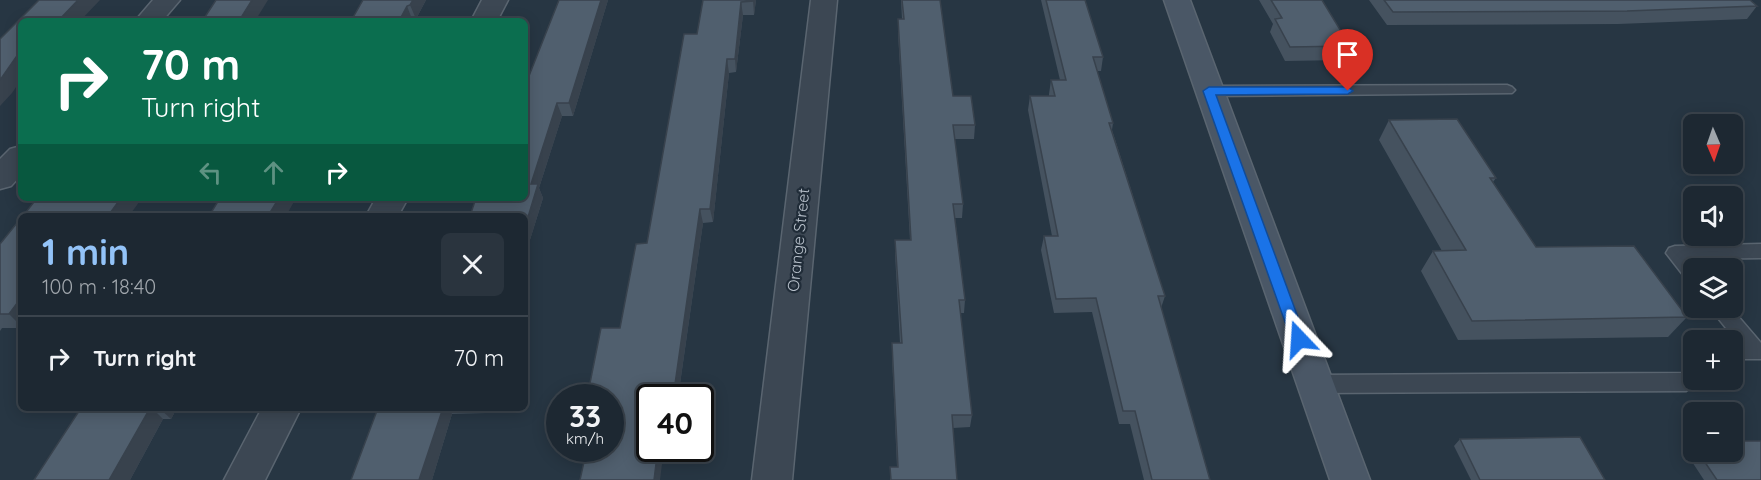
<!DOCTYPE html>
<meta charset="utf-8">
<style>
body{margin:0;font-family:Quicksand,sans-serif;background:#2a343e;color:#f1f3f6;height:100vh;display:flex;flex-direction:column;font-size:22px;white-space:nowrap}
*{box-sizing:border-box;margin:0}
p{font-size:20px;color:#a0a6ac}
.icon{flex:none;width:33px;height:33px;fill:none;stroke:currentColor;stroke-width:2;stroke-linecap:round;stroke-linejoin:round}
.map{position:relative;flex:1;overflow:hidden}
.drawer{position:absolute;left:18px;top:213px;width:510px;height:198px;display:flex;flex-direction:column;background:#1d2832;border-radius:9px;box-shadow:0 3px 15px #0003,0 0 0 2px #3b444d}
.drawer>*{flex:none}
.guide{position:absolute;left:18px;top:18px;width:510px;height:183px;border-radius:9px;box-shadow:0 3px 15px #0003,0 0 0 2px #3b444d;background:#0b6e4f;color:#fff;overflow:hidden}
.needle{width:39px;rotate:178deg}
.buttons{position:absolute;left:1683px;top:114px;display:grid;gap:12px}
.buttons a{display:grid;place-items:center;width:60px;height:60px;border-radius:9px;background:#1d2832;box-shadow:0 3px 15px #0003,0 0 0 2px #3b444d;font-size:30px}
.speed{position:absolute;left:546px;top:384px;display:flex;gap:12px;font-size:30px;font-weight:700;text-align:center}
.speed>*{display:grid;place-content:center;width:78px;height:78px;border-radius:50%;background:#1d2832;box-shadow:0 3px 15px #0003,0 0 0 2px #3b444d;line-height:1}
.speed small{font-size:15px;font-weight:400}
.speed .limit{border:3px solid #111;border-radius:9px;background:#fff;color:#111}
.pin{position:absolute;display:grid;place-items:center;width:51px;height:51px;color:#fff;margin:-62px -26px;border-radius:50% 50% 50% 0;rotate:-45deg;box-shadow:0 0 6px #0007}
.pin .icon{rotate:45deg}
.me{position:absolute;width:66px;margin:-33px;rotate:340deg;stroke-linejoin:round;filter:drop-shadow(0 0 4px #0008)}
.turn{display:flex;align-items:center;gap:21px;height:126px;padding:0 24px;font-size:27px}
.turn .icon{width:78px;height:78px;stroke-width:2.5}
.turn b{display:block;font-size:42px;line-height:51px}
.lanes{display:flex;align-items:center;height:57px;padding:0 24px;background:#0003;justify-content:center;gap:30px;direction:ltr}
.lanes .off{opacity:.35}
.round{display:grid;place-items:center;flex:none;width:63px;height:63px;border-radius:9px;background:#2a343e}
.overview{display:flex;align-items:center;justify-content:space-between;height:102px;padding:0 24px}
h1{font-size:36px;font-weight:800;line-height:45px;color:#93c3f8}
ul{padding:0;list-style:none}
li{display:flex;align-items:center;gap:18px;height:84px;padding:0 24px;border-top:2px solid #3b444d}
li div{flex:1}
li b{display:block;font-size:22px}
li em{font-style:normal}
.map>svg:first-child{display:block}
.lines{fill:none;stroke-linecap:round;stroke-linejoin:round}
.lane-casing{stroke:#5a6570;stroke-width:3}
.street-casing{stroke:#5a6570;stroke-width:3}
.secondary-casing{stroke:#5a6570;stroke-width:3}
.lane{fill:#3c4753;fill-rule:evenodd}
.street{fill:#3c4753;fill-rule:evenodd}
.secondary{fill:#4a5766;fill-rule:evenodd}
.wall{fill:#45525f}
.shaded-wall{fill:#38424d}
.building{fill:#505f6e;stroke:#38424d;stroke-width:1.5}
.route{fill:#1a73e8;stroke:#114b97;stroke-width:1.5}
.labels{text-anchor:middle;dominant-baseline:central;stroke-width:4.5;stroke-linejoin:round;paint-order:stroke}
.street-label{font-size:16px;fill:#b9c2cc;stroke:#202c38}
</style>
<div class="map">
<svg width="1761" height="480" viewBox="0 0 1761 480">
<rect width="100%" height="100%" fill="#273643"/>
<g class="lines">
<defs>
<path id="lane" d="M1507,85L1512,87L1515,90L1512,93L1209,96L1201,91L1209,86Z
M1761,244V258L1691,259L1699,268H1694V282L1687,280L1666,253L1669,248L1675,246Z
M1710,308H1731L1761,343V359H1732V343H1738Z
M1694,368V380H1702L1686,391L1315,393L1308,390L1305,384L1308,378L1315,375L1682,373Z"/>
<path id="street" d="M153,0H180L162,21H135Z
M482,0H508L497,21H471Z
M811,0H837L792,480H752Z
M21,146V175L11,186L0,189V159L10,149Z
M376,198H408L398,216H366Z
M262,408H301L265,480H224Z"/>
<path id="secondary" d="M1164,0H1190L1370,480H1330Z"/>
</defs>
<use href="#lane" class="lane-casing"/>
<use href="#street" class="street-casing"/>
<use href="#secondary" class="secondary-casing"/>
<use href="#lane" class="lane"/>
<use href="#street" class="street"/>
<use href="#secondary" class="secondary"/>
</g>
<path class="wall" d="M363,0H426L416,19H412Z
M559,0H608L573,116H562L539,188L543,198L529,243H525V198Z
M703,0H756L754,15H743L736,72L729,73L713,222L703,223L678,398H650L647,243L697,34Z
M901,0H940L953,96L975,125L974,139H954L963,204L962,218H955L965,300L964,313H960L972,415L970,427L953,428L957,480H890V467H897L892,356V343H900L895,254V240H910L898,33V19H902Z
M1041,0H1085L1103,57L1101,71H1097L1113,123L1112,130L1165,296L1161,308L1210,480H1144L1130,424H1119L1092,312L1054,313L1041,250L1044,236H1052L1028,110L1030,96H1049V94L1051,80H1060Z
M1259,0H1322L1350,46L1344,60L1285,61L1270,32L1273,24Z
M1369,0H1750L1757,6L1747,19L1618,24L1387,25Z
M1389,120L1496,178L1493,182L1536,247L1687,317L1668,337L1458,340L1421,271L1433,251H1442L1379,140Z
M21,218V328H2L0,331V244Z
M81,408H177L171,419H163L130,480H34Z
M378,408H488L486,413L452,414L432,480H351Z
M1460,439L1605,480H1471L1454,446Z
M1691,441H1694V452H1732L1761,480H1704L1683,448Z"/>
<path class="shaded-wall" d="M78,0H100L80,21H58Z
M252,0H268L255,21H239Z
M413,0H426L416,19L410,5Z
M601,0H608L573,116L569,103Z
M753,0H756L754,15Z
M741,2L743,15L736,72L735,59Z
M407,6L412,19L411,21H399Z
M21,50V80L12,93L0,106V80Z
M727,59L729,73L713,222L710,209Z
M557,103L562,116L539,188L543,198L529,243L525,232V227L531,184Z
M121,198H142L129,216H108Z
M279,198H296L286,216H268Z
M700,209L703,223L678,398H673Z
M21,298V326L9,314Z
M150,408H152L163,419L130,480H109Z
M159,408H177L171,419Z
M443,408H449L452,414L432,480H419Z
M658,448H664L660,480H654Z"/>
<path class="building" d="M39,0H78L58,21H21V50L0,80V39Z
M216,0H252L239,21H193L195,17H205Z
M363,0H413L410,5L407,6L399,21H351Z
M559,0H601L569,103H557L531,184H538L525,227V216H470L476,198H525V86Z
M703,0H753V1L741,2L735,59H727L710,209H700L673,398H650V448H658L654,480H580L587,448H610V398H587L601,328H620L636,244L647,243L684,34H697Z
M902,0H940L953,96H971L975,125H953L963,204H953L965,300H959L972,415H952L957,480H891L890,467H898L892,343H902L895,240H911L898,19H904Z
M1046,0H1085L1103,57H1093L1113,123H1109L1165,296H1158L1210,480H1152L1135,411H1123L1096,298L1056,299L1044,236H1058L1030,96H1055L1051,80H1066Z
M1271,0H1322L1350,46L1290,47L1275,19L1282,18Z
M1384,0H1750L1757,6L1627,11L1393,12Z
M1457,119L1496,178H1490L1536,247L1634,246L1687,317L1472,321L1433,251L1466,250L1389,120Z
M37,198H121L108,216H23Z
M220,198H279L268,216H209Z
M21,218V298L9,314H0V244Z
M81,408H150L109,480H34Z
M378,408H443L419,480H351Z
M1580,437L1605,480H1480L1460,439Z
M1732,441H1761V480H1717L1698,452H1732Z"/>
<path class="route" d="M1209,87H1348L1353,91L1348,94L1216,95L1306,339L1304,343H1293L1291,339L1203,91Z"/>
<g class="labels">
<g class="street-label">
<text transform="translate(798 240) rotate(-84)">Orange Street</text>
</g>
</g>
</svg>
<div class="buttons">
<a><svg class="needle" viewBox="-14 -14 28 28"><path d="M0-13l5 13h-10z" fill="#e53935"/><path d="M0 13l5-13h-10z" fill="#a0a6ac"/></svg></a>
<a><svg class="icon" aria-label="sound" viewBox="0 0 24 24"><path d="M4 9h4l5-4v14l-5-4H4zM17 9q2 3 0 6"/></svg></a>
<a><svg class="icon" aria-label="layers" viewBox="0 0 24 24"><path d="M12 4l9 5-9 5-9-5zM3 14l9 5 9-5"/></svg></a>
<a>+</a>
<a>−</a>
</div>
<div class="speed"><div>33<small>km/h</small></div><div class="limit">40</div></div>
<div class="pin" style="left:1348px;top:91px;background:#d93025"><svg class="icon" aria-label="arrive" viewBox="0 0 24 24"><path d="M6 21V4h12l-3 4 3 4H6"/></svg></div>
<svg class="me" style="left:1299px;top:339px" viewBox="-20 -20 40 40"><path d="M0-17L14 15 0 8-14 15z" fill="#1a73e8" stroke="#fff" stroke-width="4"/></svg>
<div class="guide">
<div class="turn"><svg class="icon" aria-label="right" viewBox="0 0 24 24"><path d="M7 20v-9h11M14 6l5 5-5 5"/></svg><div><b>70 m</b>Turn right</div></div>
<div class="lanes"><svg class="icon off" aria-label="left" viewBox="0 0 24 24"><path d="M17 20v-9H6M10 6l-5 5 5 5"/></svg><svg class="icon off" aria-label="ahead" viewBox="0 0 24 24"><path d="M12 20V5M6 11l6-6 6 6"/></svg><svg class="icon" aria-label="right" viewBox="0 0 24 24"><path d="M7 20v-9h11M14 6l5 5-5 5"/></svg></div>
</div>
<section class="drawer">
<div class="overview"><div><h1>1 min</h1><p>100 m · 18:40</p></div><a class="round"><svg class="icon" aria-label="close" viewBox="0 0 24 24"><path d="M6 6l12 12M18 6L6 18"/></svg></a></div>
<ul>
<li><svg class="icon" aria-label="right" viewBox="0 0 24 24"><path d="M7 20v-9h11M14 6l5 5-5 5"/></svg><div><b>Turn right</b></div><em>70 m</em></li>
</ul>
</section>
</div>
